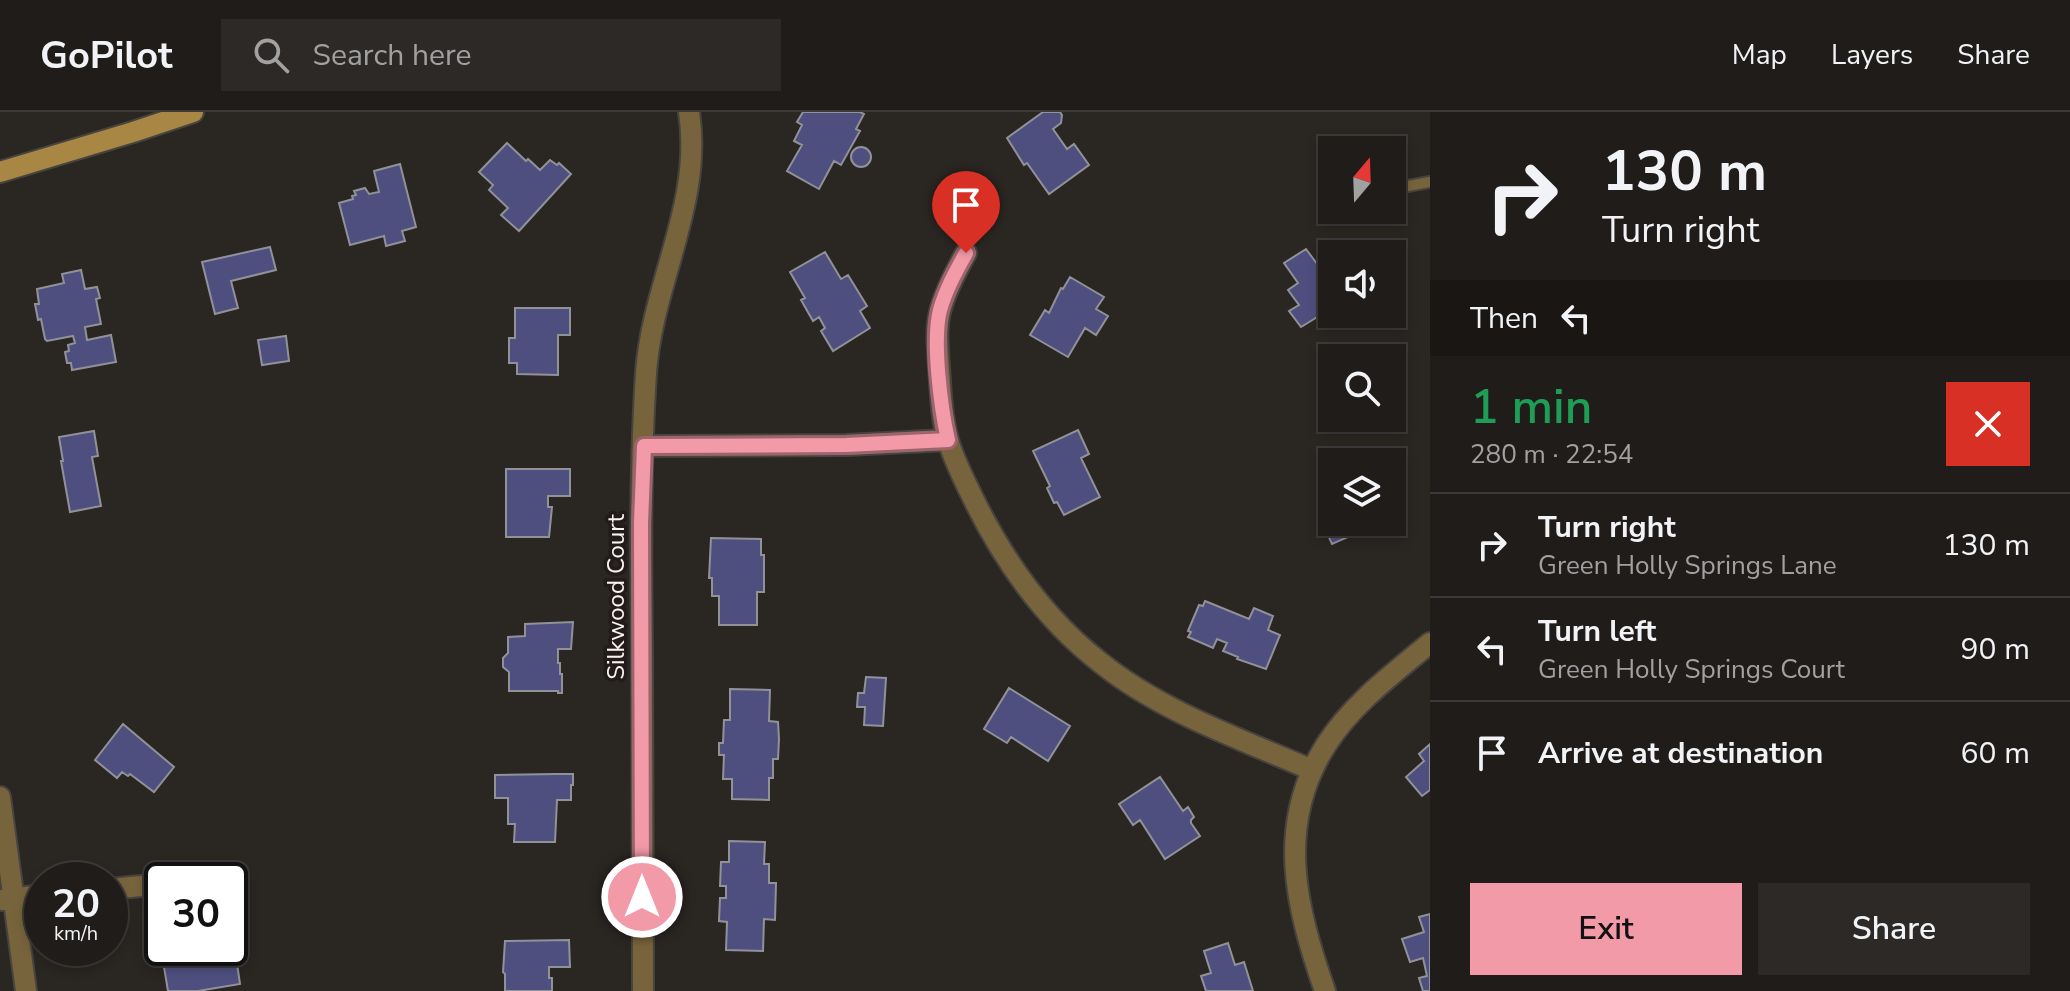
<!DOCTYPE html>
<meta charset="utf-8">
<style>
body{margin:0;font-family:"Nunito Sans",sans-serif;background:#2d2927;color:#f1f3f6;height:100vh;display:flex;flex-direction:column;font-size:30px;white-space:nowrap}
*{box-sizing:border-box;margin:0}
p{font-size:26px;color:#a2a1a2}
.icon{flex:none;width:44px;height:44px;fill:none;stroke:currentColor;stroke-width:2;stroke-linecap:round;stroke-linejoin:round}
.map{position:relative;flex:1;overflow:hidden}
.panel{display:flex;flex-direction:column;background:#201c1a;width:640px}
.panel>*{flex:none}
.banner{background:#201c1a;color:#f1f3f6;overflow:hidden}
.needle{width:52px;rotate:19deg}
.buttons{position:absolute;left:1318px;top:24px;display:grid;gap:16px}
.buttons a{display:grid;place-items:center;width:88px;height:88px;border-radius:0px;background:#201c1a;box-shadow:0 4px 12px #0003,0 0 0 2px #3d3a39;font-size:40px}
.speed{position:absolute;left:24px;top:750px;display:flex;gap:16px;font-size:40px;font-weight:700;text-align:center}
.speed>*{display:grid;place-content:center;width:104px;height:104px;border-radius:50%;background:#201c1a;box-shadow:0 4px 12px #0003,0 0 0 2px #3d3a39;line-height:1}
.speed small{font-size:20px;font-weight:400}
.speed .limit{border:4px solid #111;border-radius:12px;background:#fff;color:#111}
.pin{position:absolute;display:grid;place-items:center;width:68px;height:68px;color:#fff;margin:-82px -34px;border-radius:50% 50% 50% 0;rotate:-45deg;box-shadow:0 0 8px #0007}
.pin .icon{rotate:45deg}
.me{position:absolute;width:88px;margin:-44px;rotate:0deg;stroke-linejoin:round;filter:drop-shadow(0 0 6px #0008)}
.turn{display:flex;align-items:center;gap:28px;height:168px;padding:0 40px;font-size:36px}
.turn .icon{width:104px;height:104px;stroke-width:2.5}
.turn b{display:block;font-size:56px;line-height:68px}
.then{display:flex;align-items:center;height:76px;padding:0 40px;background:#0003;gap:16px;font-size:30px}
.round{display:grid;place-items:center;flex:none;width:84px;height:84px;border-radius:0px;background:#2d2927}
.summary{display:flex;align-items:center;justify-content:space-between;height:136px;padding:0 40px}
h1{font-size:48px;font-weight:600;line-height:60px;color:#1e9e55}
.cta{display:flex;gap:16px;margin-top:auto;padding:16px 40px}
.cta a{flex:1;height:92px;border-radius:0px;background:#f39aa9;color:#111;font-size:32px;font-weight:600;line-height:92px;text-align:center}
.cta a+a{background:#2d2927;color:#f1f3f6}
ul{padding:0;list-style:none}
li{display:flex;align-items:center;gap:24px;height:104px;padding:0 40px;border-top:2px solid #3d3a39}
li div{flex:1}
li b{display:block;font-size:30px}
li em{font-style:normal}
header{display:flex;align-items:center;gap:48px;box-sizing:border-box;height:112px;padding:0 40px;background:#201c1a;border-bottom:2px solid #3d3a39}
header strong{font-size:38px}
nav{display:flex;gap:44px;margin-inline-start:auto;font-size:28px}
.search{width:560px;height:72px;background:#2d2927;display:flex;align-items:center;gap:20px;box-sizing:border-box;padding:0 28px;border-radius:0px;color:#a2a1a2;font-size:30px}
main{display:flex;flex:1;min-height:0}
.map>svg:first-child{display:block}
.building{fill:#4e4f7f;stroke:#919198;stroke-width:2}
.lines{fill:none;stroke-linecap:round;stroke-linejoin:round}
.service-casing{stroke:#47433f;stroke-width:14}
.minor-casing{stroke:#47433f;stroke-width:24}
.secondary-casing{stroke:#47433f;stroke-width:24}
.service{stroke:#78643c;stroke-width:10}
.minor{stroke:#78643c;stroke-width:20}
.secondary{stroke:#a78743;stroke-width:20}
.route-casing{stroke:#9e646e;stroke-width:20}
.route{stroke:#f39aa9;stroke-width:14}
.labels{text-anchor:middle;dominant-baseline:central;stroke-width:7;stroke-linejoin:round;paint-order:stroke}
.street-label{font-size:24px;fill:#f6f3f0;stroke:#211c19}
</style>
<header>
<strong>GoPilot</strong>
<div class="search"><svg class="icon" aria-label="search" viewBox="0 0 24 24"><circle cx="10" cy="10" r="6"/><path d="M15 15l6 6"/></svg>Search here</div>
<nav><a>Map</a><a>Layers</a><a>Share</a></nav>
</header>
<main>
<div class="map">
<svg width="1430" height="879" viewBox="0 0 1430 879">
<rect width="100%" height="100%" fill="#2a2622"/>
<path class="building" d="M803,0H860L864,2L856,17L860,19L841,53L834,49L819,77L787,59L802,33L794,29L802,13L797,10Z
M1043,0H1060L1062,3L1061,11L1053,17L1067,37L1074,32L1089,53L1049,82L1027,51L1024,53L1007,26Z
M507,31L526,49L528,47L540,58L550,48L557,53L559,51L571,62L519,119L501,103L508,96L489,78L493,73L479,60Z
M851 45a10 10 0 1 1 20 0a10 10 0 1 1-20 0Z
M400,52L416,115L402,119L405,129L386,134L384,124L350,133L339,91L353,87L352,84L356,83L354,79L365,76L369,82L379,80L374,59Z
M270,135L276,158L231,169L238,196L215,202L202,150Z
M1306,137L1332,172V196L1301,215L1289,199L1299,193L1288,178L1298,171L1284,151Z
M825,140L841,167L848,163L867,194L860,199L870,216L833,239L821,219L825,216L819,205L813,209L801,188L805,186L790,160Z
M81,158L85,177L97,175L100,186L96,187L101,212L85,215L87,228L111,223L116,250L72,258L71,251H67L65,240L69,239L68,233L75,231L73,224L47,229L45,227L41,207L38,208L35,192H39L37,177L64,171L62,162Z
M1070,165L1104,185L1096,197L1108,204L1096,223L1085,216L1068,245L1030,223L1045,198L1049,201L1061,176L1063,177Z
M515,196H570V223H558V263L517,262V251H509V226H515Z
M286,224L289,249L262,253L258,228Z
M1078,318L1089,342L1081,346L1100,385L1064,403L1057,390L1054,391L1047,376L1050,374L1033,339Z
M94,319L98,344L92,345L101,394L70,400L61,349H63L59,325Z
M506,357H570V384H548V395H552L549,425H506Z
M1332,374V410H1371L1373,414L1332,432L1322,410L1331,406L1321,379Z
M711,426L761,427V443H764V480H757V513H719V484H712V466H709Z
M1205,489L1249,507L1254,496L1273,504L1268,518L1280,523L1266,557L1237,547L1238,545L1223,539L1227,531L1217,527L1213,536L1188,525L1191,520L1188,519L1199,493L1203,494Z
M573,510L571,537H558V551H560V562H562V581H558V579H509V560L503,555V546L508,541V525L525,524V512Z
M866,565L886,566L883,614L864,613L865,595H857L858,581H864Z
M1009,576L1070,614L1048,649L1011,625L1007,631L984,617Z
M730,577L770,578L769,609L778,610L779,627L778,647H773V666H769V688L732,687V667H723L724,643H719V631H723L724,608H730Z
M123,612L174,655L154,680L130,662L128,664L122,660L117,666L95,648Z
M1430,632V678L1422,684L1406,665L1424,649L1419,642Z
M556,662H573V673H571V688H557L555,730H514L515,712H508V686H495V663Z
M1160,665L1183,699L1188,695L1194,705L1191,708V711L1200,724L1165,747L1140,708L1133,713L1119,692Z
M729,729L765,730L764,752H769V771H776L775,808L764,807L763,839L726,838L727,810L719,809L720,786H726V774H720L721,750H729Z
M1430,802V879H1423L1419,866L1427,864L1423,846L1410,850L1402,827L1424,820L1419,805Z
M569,828L570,855H549V866H552V879H505V862L503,860L505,829Z
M1228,831L1235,853L1244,850L1253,879H1206L1201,864L1211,861L1204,839Z
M235,838L240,872L198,879H168L163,849Z"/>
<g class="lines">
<defs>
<path id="service" d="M1392,77L1430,70"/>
<path id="minor" d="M966,141C956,159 947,176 941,196C935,216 938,236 939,256C941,280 941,305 948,328C954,348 963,366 972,384C1003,448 1044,507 1101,551C1162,600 1241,627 1312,658
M644,334L846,333L948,328
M0,685L26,879
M185,768L226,762
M110,777L162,772
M2,788L42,783
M643,879C642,766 642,653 642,540C641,447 640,354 646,261C652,172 703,91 689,0
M1325,879C1296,796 1275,713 1326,633C1352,592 1394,561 1430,531"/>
<path id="secondary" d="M0,60L133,20L193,0"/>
</defs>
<use href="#service" class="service-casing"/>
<use href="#minor" class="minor-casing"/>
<use href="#secondary" class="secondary-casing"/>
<use href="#service" class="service"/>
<use href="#minor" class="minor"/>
<use href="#secondary" class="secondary"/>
</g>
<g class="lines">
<defs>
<path id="route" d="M642,785L641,411L644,334L846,333L948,328C941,297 932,229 940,198C946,177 956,159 966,141"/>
</defs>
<use href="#route" class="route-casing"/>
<use href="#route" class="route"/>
</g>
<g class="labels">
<g class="street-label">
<text transform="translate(616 485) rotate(-90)">Silkwood Court</text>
</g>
</g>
</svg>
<div class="buttons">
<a><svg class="needle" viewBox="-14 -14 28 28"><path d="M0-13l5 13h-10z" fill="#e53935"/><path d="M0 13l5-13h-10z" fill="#a2a1a2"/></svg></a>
<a><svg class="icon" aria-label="sound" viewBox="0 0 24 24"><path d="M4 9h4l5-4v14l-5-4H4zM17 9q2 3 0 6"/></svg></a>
<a><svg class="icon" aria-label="search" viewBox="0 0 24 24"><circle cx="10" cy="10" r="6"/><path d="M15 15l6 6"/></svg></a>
<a><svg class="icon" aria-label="layers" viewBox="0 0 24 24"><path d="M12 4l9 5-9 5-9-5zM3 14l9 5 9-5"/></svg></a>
</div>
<div class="speed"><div>20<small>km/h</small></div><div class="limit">30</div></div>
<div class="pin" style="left:966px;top:141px;background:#d93025"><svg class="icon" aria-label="arrive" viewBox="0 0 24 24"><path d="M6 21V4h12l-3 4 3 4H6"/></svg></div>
<svg class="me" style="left:642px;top:785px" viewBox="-20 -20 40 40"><circle r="17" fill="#f39aa9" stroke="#fff" stroke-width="3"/><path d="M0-11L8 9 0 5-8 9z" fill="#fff"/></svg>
</div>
<section class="panel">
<div class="banner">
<div class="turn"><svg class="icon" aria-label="right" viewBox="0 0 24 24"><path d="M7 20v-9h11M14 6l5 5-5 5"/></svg><div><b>130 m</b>Turn right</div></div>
<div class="then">Then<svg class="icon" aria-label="left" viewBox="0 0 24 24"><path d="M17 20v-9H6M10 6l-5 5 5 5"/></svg></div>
</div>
<div class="summary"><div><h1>1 min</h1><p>280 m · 22:54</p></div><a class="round" style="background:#d93025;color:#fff"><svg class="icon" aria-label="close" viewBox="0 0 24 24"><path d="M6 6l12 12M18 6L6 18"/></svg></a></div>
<ul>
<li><svg class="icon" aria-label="right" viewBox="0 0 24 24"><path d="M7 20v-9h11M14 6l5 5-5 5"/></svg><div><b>Turn right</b><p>Green Holly Springs Lane</p></div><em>130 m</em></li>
<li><svg class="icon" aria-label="left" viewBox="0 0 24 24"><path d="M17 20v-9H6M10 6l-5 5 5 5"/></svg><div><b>Turn left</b><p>Green Holly Springs Court</p></div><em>90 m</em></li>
<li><svg class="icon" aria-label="arrive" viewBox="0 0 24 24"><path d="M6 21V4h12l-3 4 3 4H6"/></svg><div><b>Arrive at destination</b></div><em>60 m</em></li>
</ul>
<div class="cta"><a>Exit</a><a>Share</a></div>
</section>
</main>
